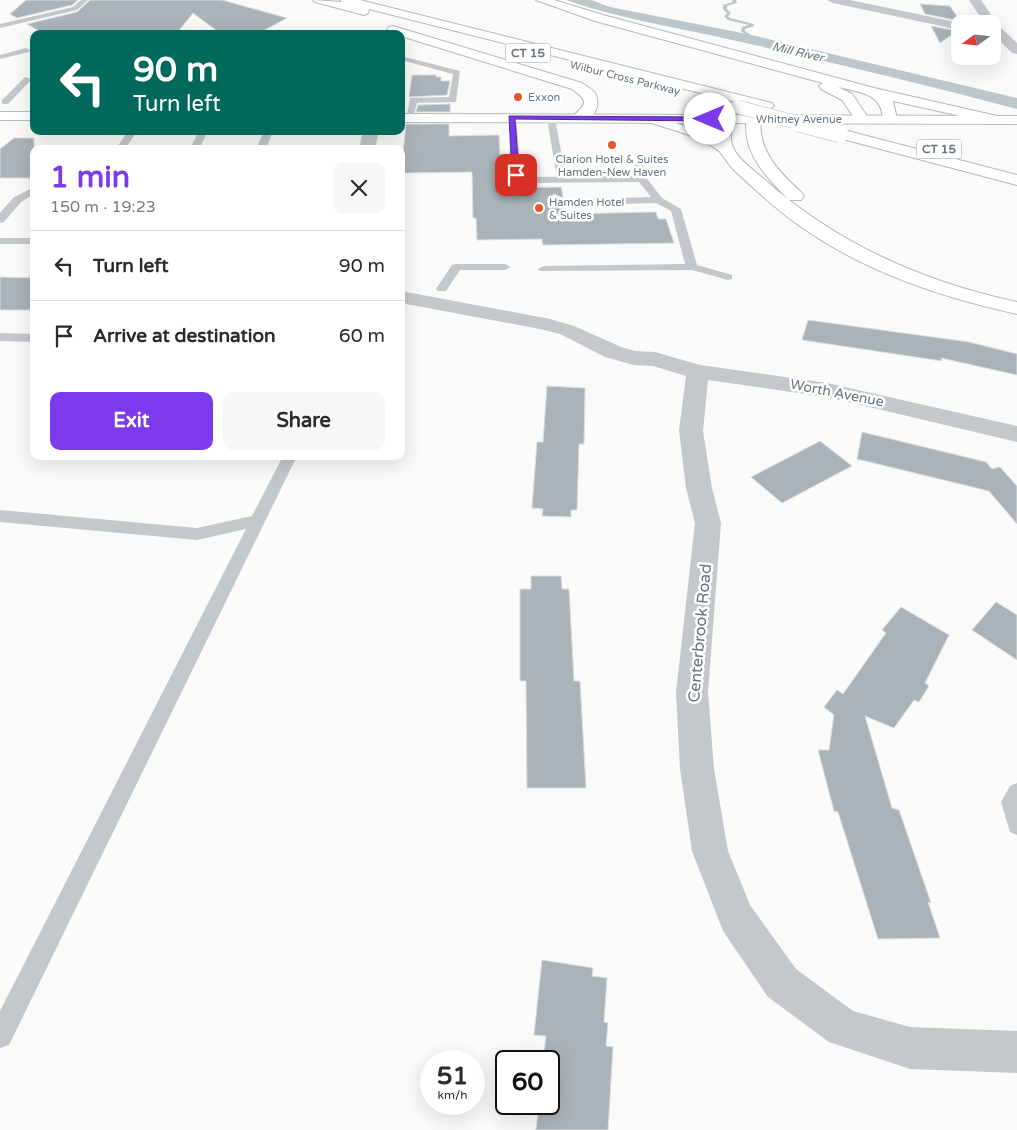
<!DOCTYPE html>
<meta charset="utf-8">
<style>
body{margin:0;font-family:"Varela Round",sans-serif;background:#f7f7f7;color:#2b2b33;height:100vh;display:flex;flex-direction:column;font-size:19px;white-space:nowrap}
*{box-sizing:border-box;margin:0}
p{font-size:16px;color:#7c7c81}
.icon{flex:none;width:28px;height:28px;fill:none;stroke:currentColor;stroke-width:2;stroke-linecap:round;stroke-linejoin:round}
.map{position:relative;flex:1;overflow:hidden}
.drawer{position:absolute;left:30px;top:145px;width:375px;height:315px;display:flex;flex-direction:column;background:#fff;border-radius:10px;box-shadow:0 5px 20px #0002}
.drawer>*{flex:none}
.top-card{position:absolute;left:30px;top:30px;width:375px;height:105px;border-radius:10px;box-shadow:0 5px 20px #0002;background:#00695c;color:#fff;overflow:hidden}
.needle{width:32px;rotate:255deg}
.buttons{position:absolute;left:951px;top:15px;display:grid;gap:10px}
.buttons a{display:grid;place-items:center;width:50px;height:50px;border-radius:10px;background:#fff;box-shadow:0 5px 20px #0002;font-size:25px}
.speed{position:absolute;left:420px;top:1050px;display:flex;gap:10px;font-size:25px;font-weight:700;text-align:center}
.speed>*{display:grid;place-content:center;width:65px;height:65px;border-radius:50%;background:#fff;box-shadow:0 5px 20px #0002;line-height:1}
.speed small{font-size:12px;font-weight:400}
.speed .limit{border:2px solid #111;border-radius:8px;background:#fff;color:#111}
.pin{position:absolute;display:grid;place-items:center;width:42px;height:42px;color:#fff;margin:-21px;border-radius:10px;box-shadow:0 2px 8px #0006}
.me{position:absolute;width:55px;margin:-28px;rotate:270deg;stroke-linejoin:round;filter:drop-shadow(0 0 4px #0008)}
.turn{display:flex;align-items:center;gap:18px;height:105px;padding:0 20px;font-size:22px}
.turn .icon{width:65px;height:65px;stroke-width:2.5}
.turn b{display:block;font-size:35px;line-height:42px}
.round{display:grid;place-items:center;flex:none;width:52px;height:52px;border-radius:10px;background:#f7f7f7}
.head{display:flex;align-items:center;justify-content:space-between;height:85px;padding:0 20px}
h1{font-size:30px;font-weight:800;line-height:38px;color:#7c3aed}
.button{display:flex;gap:10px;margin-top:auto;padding:10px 20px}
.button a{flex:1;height:58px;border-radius:10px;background:#7c3aed;color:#fff;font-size:20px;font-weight:800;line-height:58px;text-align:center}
.button a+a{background:#f7f7f7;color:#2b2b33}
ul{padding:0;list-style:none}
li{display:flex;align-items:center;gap:15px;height:70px;padding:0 20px;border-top:1px solid #e1e1e2}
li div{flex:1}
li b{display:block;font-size:19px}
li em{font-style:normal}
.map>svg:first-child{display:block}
.water{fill:#bbc7cb}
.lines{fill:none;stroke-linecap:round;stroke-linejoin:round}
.stream{fill:#bbc7cb;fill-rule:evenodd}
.building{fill:#aab3b9;stroke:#dcdcda}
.primary-casing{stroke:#b5babe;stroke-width:2}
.highway-casing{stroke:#b4b9bd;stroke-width:2}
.lane{fill:#c3c8cc;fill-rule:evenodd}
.street{fill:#c3c8cc;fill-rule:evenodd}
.primary{fill:#fff;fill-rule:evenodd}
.highway{fill:#fff;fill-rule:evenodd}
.highway-bridge-far1-casing{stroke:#b4b9bd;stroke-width:14;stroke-linecap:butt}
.highway-bridge-casing{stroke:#b4b9bd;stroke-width:18;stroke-linecap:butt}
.highway-bridge-far1{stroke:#fff;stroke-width:13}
.highway-bridge{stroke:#fff;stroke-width:17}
.route{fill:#7c3aed;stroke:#51269a}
.poi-dot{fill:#e4572e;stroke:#fff;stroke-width:2}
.labels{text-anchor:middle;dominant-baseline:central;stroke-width:5;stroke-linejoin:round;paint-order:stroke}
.far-street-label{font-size:11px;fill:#657683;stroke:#fff}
.far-poi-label{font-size:11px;fill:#657683;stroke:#fff;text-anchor:start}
.far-water-label{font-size:12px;font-style:italic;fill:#60757c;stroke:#fff}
.shield{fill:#fff;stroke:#939fa8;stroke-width:1}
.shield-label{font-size:12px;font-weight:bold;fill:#657683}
.street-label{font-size:14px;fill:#657683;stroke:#fff}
.near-street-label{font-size:16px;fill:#657683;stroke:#fff}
</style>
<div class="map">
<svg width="1017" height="1130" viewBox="0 0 1017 1130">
<rect width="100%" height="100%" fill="#fafaf8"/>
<path class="water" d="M566,0H591L610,7L747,34L1017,98V109C923,84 828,61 732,40C676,27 620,19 566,0Z"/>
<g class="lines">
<path class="stream" d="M732,0H736L737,3L727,6V9L731,13L728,16L730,18L754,24V26L745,29V31L757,39V41H755L741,31L742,27L749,25L728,20L724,16L727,13L723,9V5L733,2Z"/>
</g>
<path class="building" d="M26,0H78L72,5L17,18L10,14Z
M90,0H222L287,18L257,34H221L193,13L176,34H45L27,24L77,12Z
M920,4L950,6L960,21L925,14Z
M931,26L957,31L940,43Z
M412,75H436V77H441V81H450L447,95L409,97Z
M450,104V112H416L418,105Z
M406,124H449V136L499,135L500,155L503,154L505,188L561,187L563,198L554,194L547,200L551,207L565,208L566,214L656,212L658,219H666L674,243L543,245L542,239L477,240L476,218H473L472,172L401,173Z
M14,138H34V178H0V149Z
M0,277L34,278V310H0Z
M808,320L969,342L1017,354V375L941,358L942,361L802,340Z
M547,386L585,388L584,444H579L577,510H571V517L542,516L543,509L532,508L537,442H543Z
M862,432L986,462L992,469L1000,467L1017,486V524L989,491L857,459Z
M820,441L852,466L782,503L751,477Z
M531,576H561L562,589H569L574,681H580L586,788H527L526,681H520V589H531Z
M996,602L1017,615V660L972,630Z
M901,607L949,635L925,683L929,686L919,702L914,700L894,728L865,716L892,808L899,810L931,903L928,902L940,938L878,939L838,812L834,811L818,750H829L834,715L824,707L837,690L843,694L886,633L882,630Z
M542,960L593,968L592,976L607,978L604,1022L608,1023L606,1046L613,1047L608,1130H536L539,1104H549V1061H543L546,1036L534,1035Z"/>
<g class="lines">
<defs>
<path id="primary" d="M0,112H34V120H0Z
M401,114L1017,116V124L401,122Z"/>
<path id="highway" d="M313,0L342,2L340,0H360L772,103L774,106L767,110L369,9L368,13L364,15L315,2Z
M536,0H554L603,15L874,88L997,116L1004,120L997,124L893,101L897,119L890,123L883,119C882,93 859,92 838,87L852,94L869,119L862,123L857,122L842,100L821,89L819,86L823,83L595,21Z
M393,26L582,83C586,86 592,89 595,93C603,108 590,125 574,121L572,118C582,105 593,104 572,89L401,36V34L389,33L387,30L389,27Z
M754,114L761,118C757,150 779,172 801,192L804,196L801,200H789C767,178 741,152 747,118Z
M654,115L714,137L723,116H733L735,119C721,149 744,162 765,180C837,244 924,282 1017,302V314C940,297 865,272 800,226C776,209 754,189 733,169C728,164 724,156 719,151C701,136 671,130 649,122L647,119Z
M840,129L1017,175V185L835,137L832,134L835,131Z"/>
</defs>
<use href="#primary" class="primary-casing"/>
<use href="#highway" class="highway-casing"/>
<path class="lane" d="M81,0H88L77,10L0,28V24L73,7Z
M26,48L30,50L29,52L0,59V55Z
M401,56L460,71L456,102L417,103L413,118L406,120L410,98L449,97L453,74L401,60Z
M25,77L32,79L8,104H2V100Z
M509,115L516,117L521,174L525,177L636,176L633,163H563L562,172H556L547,118L551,115L555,118L562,157L640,158L647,179L662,198L681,209L697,265L732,275V279L728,280L692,270L540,271L538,269L544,266L685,264L671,211L656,203L555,206L551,205L549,199L554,196L559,200L651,197L639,182L523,183L513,177Z
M128,131H137L125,149H116Z
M199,131H208L199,149H190Z
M264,131H273L266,149H256Z
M34,187V194L21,202L4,222L0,223V213L13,198Z
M0,238H34V244H0Z
M456,264H505L511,267L505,270H460L446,291H438L436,289L452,265Z
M0,333L34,334V342L0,341Z
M283,456H297L9,1045L0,1048V1011L246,529L197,540L0,522V510L197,528L252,516Z
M1017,783V835L1010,832L1001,802L1010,786Z"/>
<path class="street" d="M827,0H850L965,24H960V30L833,3Z
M969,0H981L997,24L1017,43V54L1012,53L992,33V24H985Z
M363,131H379L375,149H359Z
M401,291L550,319L574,326L621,347L635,351L655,352L700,365L827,383L1017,426V442L827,397L708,380L703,431L712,488L721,523L708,692L714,769L728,851L750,905L796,969L853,1011L910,1027L1017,1031V1073L910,1069L829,1042L768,997L723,931L692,851L680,769L676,692L695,523L686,488L679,431L686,376L653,366L634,365L605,357L560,334L540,329L401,303Z"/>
<use href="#primary" class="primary"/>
<use href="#highway" class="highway"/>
<defs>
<path id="highway-bridge-far1" d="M738,107L803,124"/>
<path id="highway-bridge" d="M798,123L840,134"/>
</defs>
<use href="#highway-bridge-far1" class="highway-bridge-far1-casing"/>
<use href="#highway-bridge" class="highway-bridge-casing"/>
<use href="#highway-bridge-far1" class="highway-bridge-far1"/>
<use href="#highway-bridge" class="highway-bridge"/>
</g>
<path class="route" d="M509,116L710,117L713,119L710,121L515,119L519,175L516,177L512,175Z"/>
<g class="poi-dot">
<circle cx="518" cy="97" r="5"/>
<circle cx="612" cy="145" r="5"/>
<circle cx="539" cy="208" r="5"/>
</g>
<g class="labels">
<g class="far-street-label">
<text transform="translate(625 78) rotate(14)">Wilbur Cross Parkway</text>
<text x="799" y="119">Whitney Avenue</text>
</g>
<g class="far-poi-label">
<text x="528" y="97">Exxon</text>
<text x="612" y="159" text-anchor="middle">Clarion Hotel &amp; Suites<tspan x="612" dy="13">Hamden-New Haven</tspan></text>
<text x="549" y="202">Hamden Hotel<tspan x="549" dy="13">&amp; Suites</tspan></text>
</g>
<g class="far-water-label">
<text transform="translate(798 52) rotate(13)">Mill River</text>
</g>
<g class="shield">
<rect x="505.5" y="43.5" width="45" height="19" rx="4"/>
<rect x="916.5" y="139.5" width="45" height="19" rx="4"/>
</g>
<g class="shield-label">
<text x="528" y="53">CT 15</text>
<text x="939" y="149">CT 15</text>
</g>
<g class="street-label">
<text transform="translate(837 393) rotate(11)">Worth Avenue</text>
</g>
<g class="near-street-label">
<text transform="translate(700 633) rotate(-85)">Centerbrook Road</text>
</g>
</g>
</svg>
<div class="buttons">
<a><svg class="needle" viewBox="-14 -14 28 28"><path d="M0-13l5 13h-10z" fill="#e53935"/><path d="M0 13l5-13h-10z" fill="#7c7c81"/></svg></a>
</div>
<div class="speed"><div>51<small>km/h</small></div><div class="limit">60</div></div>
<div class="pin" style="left:516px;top:175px;background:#d93025"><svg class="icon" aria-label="arrive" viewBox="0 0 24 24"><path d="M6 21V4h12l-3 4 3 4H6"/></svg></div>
<svg class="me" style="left:710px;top:119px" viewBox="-20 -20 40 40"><circle r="19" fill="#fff"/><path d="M0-13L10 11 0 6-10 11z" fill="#7c3aed"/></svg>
<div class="top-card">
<div class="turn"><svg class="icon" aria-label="left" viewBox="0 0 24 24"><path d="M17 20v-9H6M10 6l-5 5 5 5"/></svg><div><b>90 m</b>Turn left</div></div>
</div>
<section class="drawer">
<div class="head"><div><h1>1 min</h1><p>150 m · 19:23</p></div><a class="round"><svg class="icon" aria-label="close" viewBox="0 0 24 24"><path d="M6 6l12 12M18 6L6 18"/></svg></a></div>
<ul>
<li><svg class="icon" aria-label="left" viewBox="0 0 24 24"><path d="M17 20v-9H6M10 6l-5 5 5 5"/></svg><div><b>Turn left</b></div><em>90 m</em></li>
<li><svg class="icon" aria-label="arrive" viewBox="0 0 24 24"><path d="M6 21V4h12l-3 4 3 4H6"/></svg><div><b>Arrive at destination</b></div><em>60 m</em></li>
</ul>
<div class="button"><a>Exit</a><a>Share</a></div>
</section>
</div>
